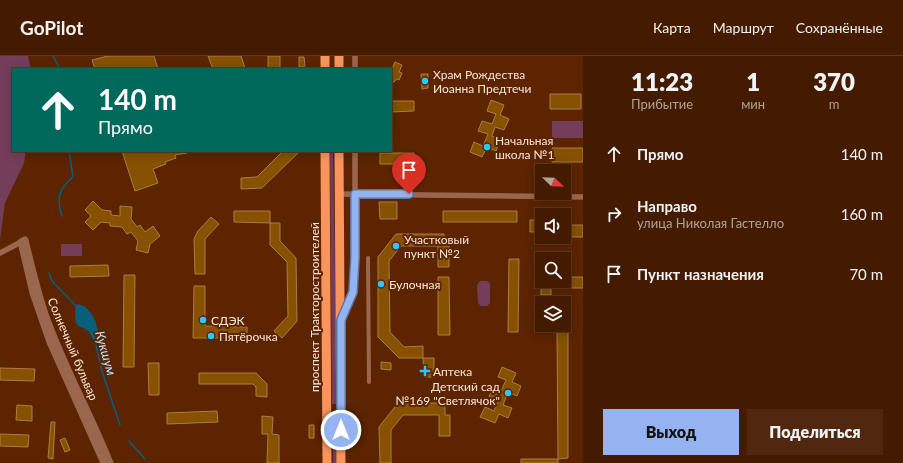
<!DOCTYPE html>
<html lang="ru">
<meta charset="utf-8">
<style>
body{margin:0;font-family:Lato,sans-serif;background:#4f280f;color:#f1f3f6;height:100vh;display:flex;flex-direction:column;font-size:15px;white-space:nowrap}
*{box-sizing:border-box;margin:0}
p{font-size:13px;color:#b0a199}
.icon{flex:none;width:22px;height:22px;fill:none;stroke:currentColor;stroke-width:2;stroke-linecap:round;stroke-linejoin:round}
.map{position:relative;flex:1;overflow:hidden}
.details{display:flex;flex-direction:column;background:#451b00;width:320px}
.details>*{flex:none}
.top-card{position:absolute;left:12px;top:12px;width:380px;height:84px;border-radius:0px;box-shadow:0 2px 10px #0003,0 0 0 1px #5d3922;background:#00695c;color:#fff;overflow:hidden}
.needle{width:26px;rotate:113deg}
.fabs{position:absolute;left:535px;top:108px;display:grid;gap:8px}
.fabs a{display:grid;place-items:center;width:36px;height:36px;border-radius:0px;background:#451b00;box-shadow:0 2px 10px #0003,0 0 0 1px #5d3922;font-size:20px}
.pin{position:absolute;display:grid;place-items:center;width:34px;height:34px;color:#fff;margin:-41px -17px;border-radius:50% 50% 50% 0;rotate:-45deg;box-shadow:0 0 4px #0007}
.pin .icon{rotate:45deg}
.me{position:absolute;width:44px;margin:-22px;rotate:0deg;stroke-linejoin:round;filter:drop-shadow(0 0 3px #0008)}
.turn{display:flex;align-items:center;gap:14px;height:84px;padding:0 20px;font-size:18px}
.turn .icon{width:52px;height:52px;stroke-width:2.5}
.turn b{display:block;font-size:28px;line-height:34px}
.eta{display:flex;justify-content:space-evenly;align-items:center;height:68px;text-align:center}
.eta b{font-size:24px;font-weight:800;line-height:28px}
.button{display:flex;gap:8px;margin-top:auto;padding:8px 20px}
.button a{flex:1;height:46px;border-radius:0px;background:#95b2f1;color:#111;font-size:16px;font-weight:800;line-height:46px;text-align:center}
.button a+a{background:#4f280f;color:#f1f3f6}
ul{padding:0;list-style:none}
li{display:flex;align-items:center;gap:12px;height:60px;padding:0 20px}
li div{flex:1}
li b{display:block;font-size:15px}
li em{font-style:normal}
header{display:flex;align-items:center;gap:24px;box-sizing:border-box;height:56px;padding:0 20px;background:#451b00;border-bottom:1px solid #5d3922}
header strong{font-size:19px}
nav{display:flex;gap:22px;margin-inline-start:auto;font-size:14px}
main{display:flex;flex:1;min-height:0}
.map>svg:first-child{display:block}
.green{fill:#743e5b}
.water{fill:#085f7c}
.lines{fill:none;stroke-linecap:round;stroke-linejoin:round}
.stream{stroke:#085f7c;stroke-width:1.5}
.building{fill:#865100;stroke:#ad7d46}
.pedestrian{stroke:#9a674e;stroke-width:4}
.minor{stroke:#9a674e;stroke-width:5.5}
.tertiary{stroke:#9a674e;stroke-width:7}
.primary{stroke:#fa945d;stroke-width:9}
.route-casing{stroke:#61749d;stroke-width:10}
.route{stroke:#95b2f1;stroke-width:7}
.poi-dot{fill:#29c8ff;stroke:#5c2400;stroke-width:1.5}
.labels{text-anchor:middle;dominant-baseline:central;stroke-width:4;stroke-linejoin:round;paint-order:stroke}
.poi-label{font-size:12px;fill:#fbe6db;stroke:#5c2400;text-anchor:start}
.street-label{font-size:12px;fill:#fbe6db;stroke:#5c2400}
.water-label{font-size:13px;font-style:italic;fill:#b8e6fa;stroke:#5c2400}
</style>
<header>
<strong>GoPilot</strong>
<nav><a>Карта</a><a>Маршрут</a><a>Сохранённые</a></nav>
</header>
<main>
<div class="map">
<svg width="583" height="407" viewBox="0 0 583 407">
<rect width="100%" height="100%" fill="#5c2400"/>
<path class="green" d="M0,0H28L31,13H13V95H26L24,107L5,147L0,184Z
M552,65H583V82H552Z
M330,95H333L337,348H332Z
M61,188H82V200H61Z
M480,225H487L490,228V247L487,250H481L478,247L477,229Z
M333,367H337V407H333Z"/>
<path class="water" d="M77,248C90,249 98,267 98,278C98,283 96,287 97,291C94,286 92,281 89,276C81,267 75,276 75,257C75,253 75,251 77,248Z"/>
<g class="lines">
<path class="stream" d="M53,0L60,13
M62,160C56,142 59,133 73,121L69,95
M49,217L52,225L77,251
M96,290L102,315L120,369
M129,385L145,403"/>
</g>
<path class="building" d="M108,0H154L158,13H95L92,4Z
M208,0H241L245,12L242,13H213Z
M268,0H280V13H268Z
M299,1H304L305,10L303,11H299Z
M395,6L402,9L399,16L402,17L399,24L397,23L394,26L391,25V12L392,13Z
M421,18H428V32L422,33Z
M550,38H581V53H550Z
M491,44L504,49L500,59L509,63L504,74L495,71L492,80L500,84L496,95L487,91L482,101L470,96L474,86L483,90L488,78L478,75L482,65L492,68L496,58L487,55Z
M391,45H414V55L391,56Z
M552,92H583V106H552Z
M122,95H186L187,97L175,99L176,102L165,106L166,108L153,113L158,127L135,135Z
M283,95H300L262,132L241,133V122L257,121Z
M380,97H414V108H380Z
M93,145L102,154L111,155V159L120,160V150L132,151L131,163L137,171L140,169L145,176L153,170L160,180L150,188L148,197L136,194L138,185L131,176L127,178L122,171L110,170V167L101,166L93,174L85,166L91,160L85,154Z
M379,146H397V163H380Z
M234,155H270V167L234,166Z
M443,155H517V166H443Z
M211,161L219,168L205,183V218H195L194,183L198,175Z
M530,164H542V176H530Z
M270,167H280V185L296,202L297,265L282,282L274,275L288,260L287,206L270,189Z
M564,169H583V181H566Z
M396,178H444V190H449V211H438V190H401L389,205L390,276L404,291L423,290V302H399L378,281V201Z
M509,203H519L518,276H508Z
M108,209L109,220L70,221V210Z
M124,219H135L134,311H123Z
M438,221H449L450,279H438Z
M567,221H583V232H567Z
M541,225H551V239H541Z
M194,230H205V270L247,271V282H193Z
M557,274H568V402L558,403Z
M423,302H434V321H424Z
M381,306L391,307V314L381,313Z
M148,307H159V339H149Z
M502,311L516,317L512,326L521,330L517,340L508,336L503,349L512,352L508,362L499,358L495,367L480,361L485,351L494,355L498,345L489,341L493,331L501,335L506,324L498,321Z
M0,312L35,313L34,325L0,324Z
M199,317H256L267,328V341L256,340V331L253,328H199Z
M398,347H445V359H450V380H439V359H403L391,374V407H380L379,371Z
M17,349L32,350V365L16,364Z
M217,355L218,366L167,368V357Z
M262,360L273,361L272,378L279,379V407H267L268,378H262Z
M51,366H55L53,403L48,402Z
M309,369H314V382H309Z
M0,378L29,379L28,391L0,390Z
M65,382L70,394L65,396L60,384Z
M521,403H558V407H521Z"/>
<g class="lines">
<path class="pedestrian" d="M368,202L369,326"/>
<path class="minor" d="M355,0V13
M339,138L583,141
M0,197L21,186
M342,262L353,236L355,202V95"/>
<path class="tertiary" d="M104,407L50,286L33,237L21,186L25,184C31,209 37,234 45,258C63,309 90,357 110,407"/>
<path class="primary" d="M325,0V13
M339,0V13
M325,95L327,407
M339,95L341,407"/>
</g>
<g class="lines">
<defs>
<path id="route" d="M341,374V264L353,236L355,202V138H409"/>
</defs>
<use href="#route" class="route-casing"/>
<use href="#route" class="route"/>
</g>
<g class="poi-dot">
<circle cx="425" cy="25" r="4"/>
<circle cx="487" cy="91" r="4"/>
<circle cx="396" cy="190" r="4"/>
<circle cx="381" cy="228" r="4"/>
<circle cx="203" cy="264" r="4"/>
<circle cx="211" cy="280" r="4"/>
<path d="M423 309h4v4h4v4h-4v4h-4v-4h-4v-4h4z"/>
<circle cx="508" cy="337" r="4"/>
</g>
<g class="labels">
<g class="poi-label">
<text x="433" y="18">Храм Рождества<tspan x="433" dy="14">Иоанна Предтечи</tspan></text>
<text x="495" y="84">Начальная<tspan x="495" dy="14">школа №1</tspan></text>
<text x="404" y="183">Участковый<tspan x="404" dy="14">пункт №2</tspan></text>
<text x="389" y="228">Булочная</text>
<text x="211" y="264">СДЭК</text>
<text x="219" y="280">Пятёрочка</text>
<text x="433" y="315">Аптека</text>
<text x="500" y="330" text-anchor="end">Детский сад<tspan x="500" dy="14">№169 "Светлячок"</tspan></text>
</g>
<g class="street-label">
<text transform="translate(314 251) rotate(-90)">проспект Тракторостроителей</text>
<text transform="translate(73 293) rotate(67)">Солнечный бульвар</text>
</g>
<g class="water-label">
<text transform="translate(106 297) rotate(74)">Кукшум</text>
</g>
</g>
</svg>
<div class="fabs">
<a><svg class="needle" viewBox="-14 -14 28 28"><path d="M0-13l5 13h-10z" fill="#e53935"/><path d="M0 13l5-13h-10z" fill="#b0a199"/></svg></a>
<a><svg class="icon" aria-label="sound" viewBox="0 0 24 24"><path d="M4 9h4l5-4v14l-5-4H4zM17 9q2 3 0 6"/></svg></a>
<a><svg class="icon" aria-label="search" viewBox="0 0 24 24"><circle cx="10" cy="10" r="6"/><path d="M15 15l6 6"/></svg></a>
<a><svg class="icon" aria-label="layers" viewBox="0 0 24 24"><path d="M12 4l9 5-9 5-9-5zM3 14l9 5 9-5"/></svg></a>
</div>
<div class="pin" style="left:409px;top:138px;background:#d93025"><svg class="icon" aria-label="arrive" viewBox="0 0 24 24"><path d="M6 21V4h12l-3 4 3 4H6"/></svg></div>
<svg class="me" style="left:341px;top:374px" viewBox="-20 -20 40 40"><circle r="17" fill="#95b2f1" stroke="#fff" stroke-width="3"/><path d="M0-11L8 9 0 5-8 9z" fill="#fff"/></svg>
<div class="top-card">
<div class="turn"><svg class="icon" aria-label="ahead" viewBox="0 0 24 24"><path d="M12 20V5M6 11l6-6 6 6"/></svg><div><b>140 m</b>Прямо</div></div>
</div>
</div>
<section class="details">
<div class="eta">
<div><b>11:23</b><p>Прибытие</p></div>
<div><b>1</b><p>мин</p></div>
<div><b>370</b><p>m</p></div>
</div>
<ul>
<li><svg class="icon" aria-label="ahead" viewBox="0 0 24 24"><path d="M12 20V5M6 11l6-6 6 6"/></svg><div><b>Прямо</b></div><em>140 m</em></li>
<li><svg class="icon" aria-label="right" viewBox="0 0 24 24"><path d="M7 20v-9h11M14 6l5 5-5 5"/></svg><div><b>Направо</b><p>улица Николая Гастелло</p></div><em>160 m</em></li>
<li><svg class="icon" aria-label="arrive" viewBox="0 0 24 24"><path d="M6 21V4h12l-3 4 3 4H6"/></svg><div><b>Пункт назначения</b></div><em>70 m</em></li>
</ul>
<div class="button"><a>Выход</a><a>Поделиться</a></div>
</section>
</main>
